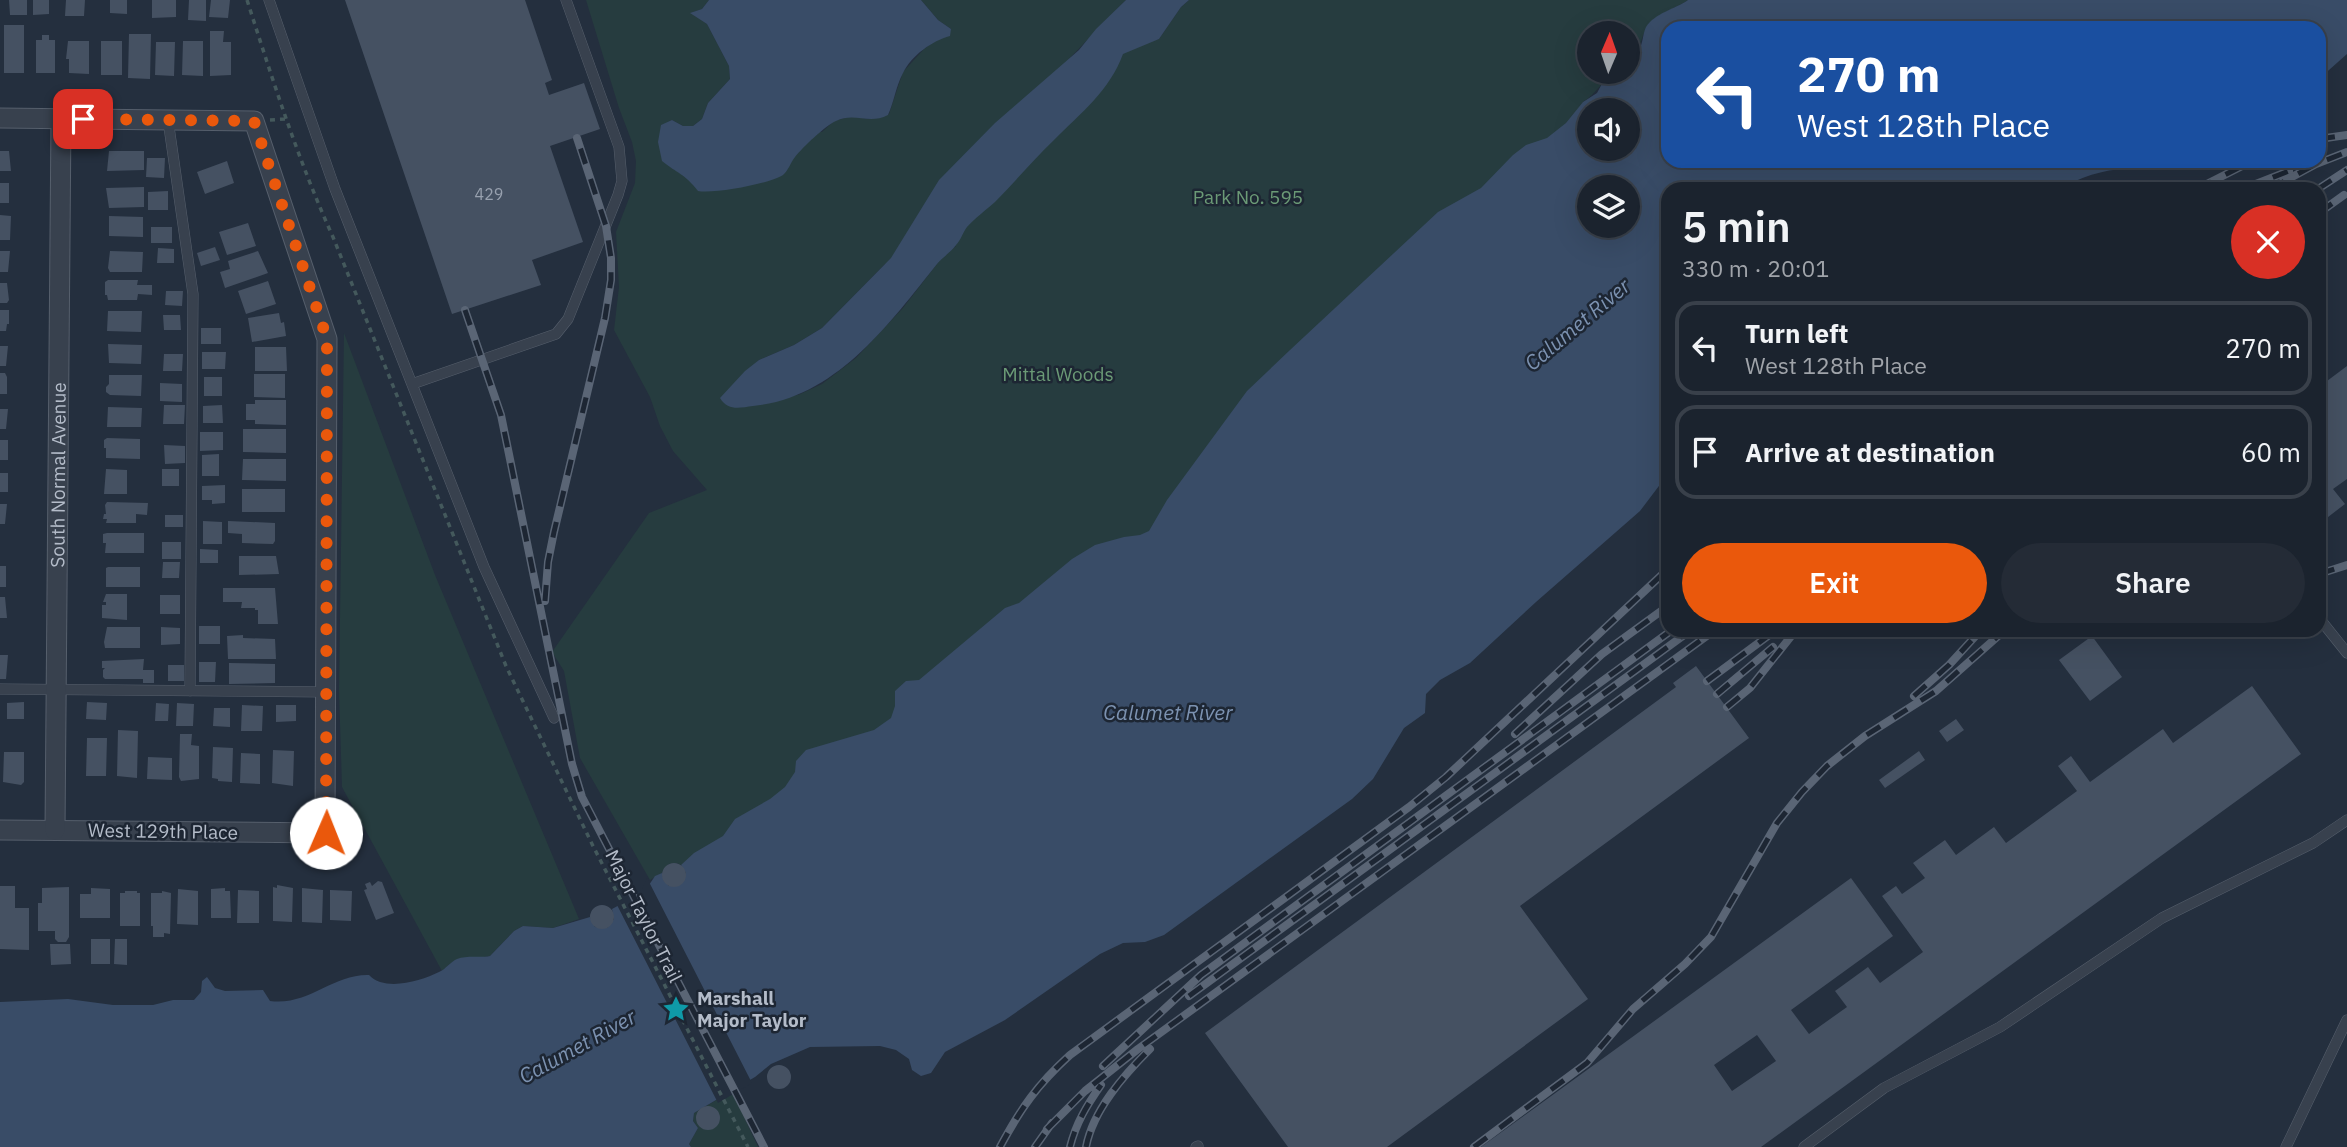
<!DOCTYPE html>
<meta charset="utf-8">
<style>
body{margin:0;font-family:"IBM Plex Sans",sans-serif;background:#242b36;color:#f1f3f6;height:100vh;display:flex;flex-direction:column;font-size:26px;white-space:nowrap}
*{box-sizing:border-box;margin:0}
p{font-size:23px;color:#a0a4aa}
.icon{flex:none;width:38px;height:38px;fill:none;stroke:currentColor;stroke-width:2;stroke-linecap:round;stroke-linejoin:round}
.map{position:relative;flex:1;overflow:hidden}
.details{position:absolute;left:1661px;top:182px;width:665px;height:455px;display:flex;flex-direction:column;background:#1b232e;border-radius:21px;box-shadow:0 7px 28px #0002,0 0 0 2px #39404a}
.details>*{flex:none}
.top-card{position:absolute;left:1661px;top:21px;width:665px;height:147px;border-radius:21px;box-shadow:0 7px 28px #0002,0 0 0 2px #39404a;background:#1a4fa0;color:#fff;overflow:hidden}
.needle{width:46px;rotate:2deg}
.fabs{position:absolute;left:1577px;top:21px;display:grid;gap:14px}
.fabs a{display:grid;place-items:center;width:63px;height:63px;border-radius:50%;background:#1b232e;box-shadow:0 7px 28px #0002,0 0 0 2px #39404a;font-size:35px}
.pin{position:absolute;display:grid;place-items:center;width:60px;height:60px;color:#fff;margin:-30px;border-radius:14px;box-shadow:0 4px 10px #0006}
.me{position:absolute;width:77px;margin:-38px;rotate:1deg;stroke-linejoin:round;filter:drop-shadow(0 0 5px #0008)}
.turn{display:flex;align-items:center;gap:24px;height:147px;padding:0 21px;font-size:32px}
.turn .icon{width:91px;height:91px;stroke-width:2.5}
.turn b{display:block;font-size:49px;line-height:60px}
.round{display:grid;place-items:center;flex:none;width:74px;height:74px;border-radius:37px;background:#242b36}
.overview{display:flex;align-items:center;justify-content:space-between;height:119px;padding:0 21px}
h1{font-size:42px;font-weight:600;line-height:52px}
.button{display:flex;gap:14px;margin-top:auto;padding:14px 21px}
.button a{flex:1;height:80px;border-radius:42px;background:#ea580c;color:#fff;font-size:28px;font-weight:600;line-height:80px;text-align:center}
.button a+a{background:#242b36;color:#f1f3f6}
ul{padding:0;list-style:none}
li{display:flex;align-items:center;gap:21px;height:94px;margin:0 14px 10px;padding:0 7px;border:4px solid #39404a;border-radius:21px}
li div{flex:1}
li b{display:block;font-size:26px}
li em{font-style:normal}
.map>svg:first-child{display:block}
.green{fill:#263c3f;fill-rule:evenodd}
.water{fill:#394c67;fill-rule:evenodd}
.pier{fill:#242f3e}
.building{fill:#455162;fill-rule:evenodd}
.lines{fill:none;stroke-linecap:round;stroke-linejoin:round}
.lane-casing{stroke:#565f6c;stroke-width:11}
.street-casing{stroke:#565f6c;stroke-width:21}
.path{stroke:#44595c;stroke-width:3.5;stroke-dasharray:5 5;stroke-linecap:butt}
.lane{stroke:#38414e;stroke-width:10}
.street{stroke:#38414e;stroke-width:19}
.rail-casing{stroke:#5a6575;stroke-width:8}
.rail{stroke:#1d2633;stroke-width:5;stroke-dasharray:16;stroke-linecap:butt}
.route{stroke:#ea580c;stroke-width:12;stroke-dasharray:0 21.6}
.labels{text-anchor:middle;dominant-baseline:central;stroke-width:5;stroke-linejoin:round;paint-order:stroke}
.number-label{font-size:16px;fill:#98a1af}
.park-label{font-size:19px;fill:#6b9a76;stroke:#1d2633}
.street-label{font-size:19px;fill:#b4bcc9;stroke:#1d2633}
.poi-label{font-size:19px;font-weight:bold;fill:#b4bcc9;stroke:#1d2633;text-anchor:start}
.water-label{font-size:21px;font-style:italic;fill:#7c92b1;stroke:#1d2633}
</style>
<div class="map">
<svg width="2347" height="1147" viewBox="0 0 2347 1147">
<rect width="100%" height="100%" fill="#242f3e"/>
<path class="green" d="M586,0H709L702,9L691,13L707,24L729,66L730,79L708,103L702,119L693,126H683L672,120L661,126L822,132L834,121L852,116L868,119L889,114L903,72L924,49L951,29L938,20L921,0H1126L1062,66L1159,39L1181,7L1189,0H1688C1675,9 1658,13 1649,25C1639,37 1641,55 1628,65V33H1589V72H1616C1602,80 1597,93 1583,102L1589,114L1130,556L683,866L677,863L669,864L662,873L650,880L580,758L564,671L552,652L649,513L707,490L673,451L660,426L650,397L614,330L619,287L616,232L635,183L636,161L632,142L619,108ZM956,246L940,260L903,308L856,358L822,384L798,395L721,398L759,360L794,345L822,328L885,264Z
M344,333L435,575L579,919L553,928L523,926L514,931L490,956C468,961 460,953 442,971L342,787L339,690Z
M732,1091L758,1147H691L689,1144L698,1128L693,1121L694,1113Z"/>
<path class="water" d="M709,0H921L938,20L951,29L950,36C932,41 912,55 903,73C896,86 894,102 888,115C869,125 855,112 836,121C825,126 803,147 795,157C791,162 788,171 783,175C769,184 714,194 698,191C684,173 678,174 662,161L658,142L661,125L672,120L683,126H693L702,119L708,103L730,79L729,66L707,24L690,13L702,9Z
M1126,0H1189L1181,7L1159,39L1123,54C1110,90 1081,113 1054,140C1033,160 1015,182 995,202C986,210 975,218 967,227C963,232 961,240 956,245C951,252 943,257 937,264C889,324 836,398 753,406C739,408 728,411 720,398L745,371L759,360L794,345L822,328L891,258L939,180L995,123L1079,50L1096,29Z
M1688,0H2347V54L2320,78L2319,82V28H1668V161L2150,162L2139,170C2112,166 2083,176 2059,189H1668V474L1640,511L1536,602L1470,663L1440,680L1426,694L1425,713L1404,728L1373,779L1352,799L1164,935L1145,942L1123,943L1100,954L1005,1020L945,1052L931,1073L921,1076L912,1070L909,1059L896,1050L880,1046L810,1047L771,1064L755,1077L694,1113L693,1121L698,1128L689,1144L691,1147H0V1002L68,999L113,1005H153L173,1000H194L201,992L202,981L207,977L215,988L225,991L263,990L270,1001C309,1006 332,974 369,975C385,992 421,981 439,972C446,969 450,962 457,959C467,955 480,958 490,956L514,931L523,926L553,928L590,917L595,927L607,928L614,919L612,909L645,891L655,876L662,873L664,881L669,886L681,884L686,873L681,865L694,853L723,836L735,819L770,799L785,787L795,772L796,761L806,750L874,730L891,718L895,706V691L906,681L919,680L1005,608L1019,603L1072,559L1095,545L1124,537L1140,535L1149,531L1167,500L1247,391L1290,350L1438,212L1481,188L1513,155L1526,145L1547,138L1566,123L1583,102L1597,93L1605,78L1616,72H1628C1628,63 1636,57 1640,48C1643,42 1643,33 1646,27C1655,13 1675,9 1688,0ZM1589,110H1628V149H1589ZM1589,187H1628V226H1589Z"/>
<path class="pier" d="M647,878L752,1083L718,1103L616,903L642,889Z"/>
<path class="building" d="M9,0H27V15H10Z
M33,0H49V14L33,15Z
M66,0H85L84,16H65Z
M110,0H127V14L110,13Z
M152,0H176V17L152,18Z
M189,0H206V21L188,20Z
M211,0H230L228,18L209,17Z
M345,0H525L552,80L545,83L549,95L584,83L600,129L550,146L583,242L532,260L541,285L452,314Z
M4,25H24V73H4Z
M210,31H224L223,42H231V75L210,76Z
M129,34H151L150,79L128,78Z
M42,35H49V40H55V73H36V40H42Z
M68,41H89V74L69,73V59H66Z
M101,41H122V75H101Z
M183,41H203V76L182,75Z
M156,42H175L174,76L155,75Z
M0,151H9L11,171H0Z
M109,151H144V170L107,171Z
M147,158H165L164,178L146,177Z
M227,161L234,183L205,194L197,172Z
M0,183H9V203H0Z
M144,187V207L109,208L106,188Z
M168,191V210H148V192Z
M0,215L11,216L10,240H0Z
M109,216L143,217V237L109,236Z
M248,223L256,246L227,255L219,232Z
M151,227H172V243H151Z
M215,247L220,260L201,266L197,253Z
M158,248L174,249V263H157Z
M0,251H10L8,272H0Z
M110,251L143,252L142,272H110L108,268Z
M258,251L268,273L225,288L220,272L230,269L228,261Z
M108,280H138L137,285H152V295L138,294L137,300H108L107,295H105V282Z
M268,281L276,304L246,314L238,291Z
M0,283H7L9,300L7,303H0Z
M166,291H183L182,306L165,305Z
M0,310H9V324H7L6,331H0Z
M108,311H142L141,332L107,331Z
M279,313L281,323L284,322L286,336L252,342L248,318Z
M163,315H180L181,330H164Z
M201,328H221V344H201Z
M108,344L142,345L141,364L109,363Z
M0,346H8L6,366H0Z
M255,347H286L287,371H255Z
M202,352H226L225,369H202Z
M164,354H183L182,371H163Z
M2347,366V479L2333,489L2345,504L2319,524V387Z
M0,373H5L7,377V394H0Z
M254,374H285V398L254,397Z
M109,375H142L141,396L110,395L106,392V387L109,384Z
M204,377H222V396H204Z
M160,383L182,384V402L160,401Z
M255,400H286V425L255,424V420H246V404H255Z
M164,405H185L184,424H163Z
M222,405L223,423H203V406Z
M108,407L142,408L141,427H107Z
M0,409H8L6,429H0Z
M243,429H286V453L243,452Z
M200,432H223V450L200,451Z
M107,438L140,439V459L106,458V448H104V440Z
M0,440H8V460H0Z
M164,445L185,446V463L165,464Z
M219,454V476H202V455Z
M243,459H286V481L242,480Z
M106,469L127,470V494H104Z
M162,469H179V486H162Z
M0,473H8V492H0Z
M225,485V503L212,504V500H202V486Z
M242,489H285V512H242Z
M107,502L148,503L147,515L136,514V523H106L107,519H103L104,514H106L105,505Z
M0,504H7L5,524H0Z
M165,515H183V527H165Z
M203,521L222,522V544H203Z
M228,521L275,523V541L273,544L242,543V534L228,533Z
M107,533H144V553H105L106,543H103V534Z
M162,542H181V559H162Z
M200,549L218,550V563H200Z
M239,556H276L279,574L239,575Z
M163,562H180L179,578H162Z
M0,566H6V587H0Z
M108,567H140V587H106V568Z
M223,588H275L278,624H258V610H255V608H241L242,602H223Z
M106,594H127V620L102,618V605H106V602H103Z
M160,595H180V614H160Z
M0,597H5L7,618H0Z
M199,626H220V644H199Z
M107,627H140V648H105L104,642Z
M161,627L180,628V644L161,645Z
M243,635V638L275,639L276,659H228L227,636Z
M2092,636L2122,677L2090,701L2059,660Z
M0,655H8L6,679H0Z
M144,659L143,670H154V683H143V679H105L103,677V670L105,668H102V661Z
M199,662H216L215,682H199Z
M229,663L275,664V683L229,684Z
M168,665H184V681H168Z
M1696,666L1749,738L1520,906L1588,999L1387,1147H1288L1205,1033L1676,687L1673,683Z
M2252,686L2301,754L1761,1147H1481L1851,878L1893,936L1791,1010L1809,1034L1847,1007L1835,991L1868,967L1880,983L1923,952L1882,896L1896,886L1902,894L1925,878L1913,863L1945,840L1956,855L1994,827L2006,843L2077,791L2058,766L2071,756L2090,782L2163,729L2173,743ZM1757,1035L1776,1061L1732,1091L1714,1065Z
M24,702V719H7V703Z
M87,702L107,703L106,720L86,719Z
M156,703L169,704L168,721H155Z
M177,703L194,704L193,726H176Z
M242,705L263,706L262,731H241Z
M276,705H296V721L276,722Z
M214,708H230V727L213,726Z
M1956,719L1964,730L1947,742L1939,731Z
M118,730L138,731L137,778L117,776Z
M180,734H192L191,745L199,746V779L181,781L179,777Z
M87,738H107L106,776H86Z
M213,747L233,748L232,782L218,781V779L212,778Z
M273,750L294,751L293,786L272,783Z
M1919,751L1925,760L1885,788L1879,780Z
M4,752H24V782L21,785L3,782Z
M241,753L260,754V784L240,783Z
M148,757L172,758V780L147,779Z
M662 875a12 12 0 1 1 24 0a12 12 0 1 1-24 0Z
M378,881L382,882L394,913L376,920L364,890L367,889L365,884L370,882L372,886Z
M277,885L293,888L292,922L273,921V887L277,888Z
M0,886H15V908H29V950L0,949Z
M69,887V937L66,942H58L55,939V931H38V903H42V888Z
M91,888L110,889V918H80V894H91Z
M225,888V891H230L231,918H211V889Z
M302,888L323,890L322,923L302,922Z
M178,889L198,891V925L177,924Z
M238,890L259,891V923H237Z
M330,890L352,891L351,921L330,920Z
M125,891H137V893H140V926H120V893H125Z
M162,891L171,893L170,934L164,933V937H153V926H151V893H162Z
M590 917a12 12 0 1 1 24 0a12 12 0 1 1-24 0Z
M91,939H110V964H91Z
M115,939H127V965L114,964Z
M50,944H70L71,964L51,965Z
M767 1077a12 12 0 1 1 24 0a12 12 0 1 1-24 0Z
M696 1118a12 12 0 1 1 24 0a12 12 0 1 1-24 0Z"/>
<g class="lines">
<defs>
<path id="lane" d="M269,0L335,189L484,567L554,718
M168,120L193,294L190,691
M412,384L556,334L568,319L618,195L622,181L619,147L566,0
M2319,618L2347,653
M0,689L328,692
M1196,1147L1198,1146
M1804,1147L1884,1088L2000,1027L2162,918L2313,843L2347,820
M2286,1147L2347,1020"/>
<g id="street">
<path d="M0,118L254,121L327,339L325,833L0,830"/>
<path id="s1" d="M55,830L61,119"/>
</g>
</defs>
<use href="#lane" class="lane-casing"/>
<use href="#street" class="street-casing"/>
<path class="path" d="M247,0C273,81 298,160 333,237L506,666L593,846L748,1147
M270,120L285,119"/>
<use href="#lane" class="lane"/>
<use href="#street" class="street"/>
<defs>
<path id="rail" d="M2319,139L2347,135
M2197,189L2252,161
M2243,189L2289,171
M2270,189L2316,164L2347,152
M2318,189L2347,170
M2319,213L2344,195
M465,310L501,415L572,764L582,797L764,1147
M2319,574L2347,565
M545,601L548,562L554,532L605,318L611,280V258L606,226L577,138
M1707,681L1776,630
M1717,694L1773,647
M1914,696L1949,665L1981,630
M1727,707L1750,688L1796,630
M1515,734L1602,654L1668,606
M1189,996L1691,630
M1103,1066L1201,975L1672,630
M1047,1129L1085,1091L1138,1049L1715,630
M1000,1147C1021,1108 1037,1085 1070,1055L1409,807L1446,777L1668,569
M1035,1147L1052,1123
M1070,1147C1076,1123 1087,1105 1101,1085
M1086,1147C1093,1110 1124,1075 1150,1049
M1474,1147L1587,1063L1633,1009L1685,964L1711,937L1777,823L1802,792L1827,766L1865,736L1936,691L2005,630"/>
</defs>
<use href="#rail" class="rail-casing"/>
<use href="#rail" class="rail"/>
</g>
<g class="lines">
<path class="route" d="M83,119L254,121L262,145L327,339L326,833"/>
</g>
<defs>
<symbol id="sight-bare" viewBox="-9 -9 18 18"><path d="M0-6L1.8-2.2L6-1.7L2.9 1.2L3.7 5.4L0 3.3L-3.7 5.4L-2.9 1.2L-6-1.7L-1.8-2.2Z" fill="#0f9aa8" stroke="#1d2633" stroke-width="2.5" paint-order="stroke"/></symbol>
</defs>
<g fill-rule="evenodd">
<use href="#sight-bare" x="657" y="990" width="38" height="38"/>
</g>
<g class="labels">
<g class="number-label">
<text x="489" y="194">429</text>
</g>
<g class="park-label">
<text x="1248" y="197">Park No. 595</text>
<text x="1058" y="374">Mittal Woods</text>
</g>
<g class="street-label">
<text stroke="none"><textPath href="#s1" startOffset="355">South Normal Avenue</textPath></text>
<text transform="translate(163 831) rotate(1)">West 129th Place</text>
<text transform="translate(644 916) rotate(63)">Major Taylor Trail</text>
</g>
<g class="poi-label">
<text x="697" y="998">Marshall<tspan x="697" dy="22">Major Taylor</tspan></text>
</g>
<g class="water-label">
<text transform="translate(1577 324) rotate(-40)">Calumet River</text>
<text x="1168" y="712">Calumet River</text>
<text transform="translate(577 1046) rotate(-29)">Calumet River</text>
</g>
</g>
</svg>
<div class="fabs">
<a><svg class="needle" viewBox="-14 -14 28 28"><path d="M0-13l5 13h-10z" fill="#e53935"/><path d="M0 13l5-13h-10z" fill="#a0a4aa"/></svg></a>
<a><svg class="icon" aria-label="sound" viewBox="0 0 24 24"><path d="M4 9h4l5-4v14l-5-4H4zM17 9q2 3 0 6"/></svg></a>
<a><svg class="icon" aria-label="layers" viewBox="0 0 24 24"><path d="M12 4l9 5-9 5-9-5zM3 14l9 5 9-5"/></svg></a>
</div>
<div class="pin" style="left:83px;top:119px;background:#d93025"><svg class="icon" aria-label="arrive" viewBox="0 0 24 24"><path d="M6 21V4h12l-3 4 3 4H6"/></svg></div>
<svg class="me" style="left:326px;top:833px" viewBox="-20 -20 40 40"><circle r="19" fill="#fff"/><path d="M0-13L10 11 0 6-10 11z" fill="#ea580c"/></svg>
<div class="top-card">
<div class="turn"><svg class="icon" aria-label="left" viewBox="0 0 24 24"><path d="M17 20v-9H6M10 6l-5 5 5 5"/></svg><div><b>270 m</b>West 128th Place</div></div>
</div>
<section class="details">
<div class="overview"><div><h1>5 min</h1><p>330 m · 20:01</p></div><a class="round" style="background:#d93025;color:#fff"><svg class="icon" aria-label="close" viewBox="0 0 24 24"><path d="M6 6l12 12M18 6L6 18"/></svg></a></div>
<ul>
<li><svg class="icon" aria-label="left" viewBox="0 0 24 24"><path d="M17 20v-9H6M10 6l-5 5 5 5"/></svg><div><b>Turn left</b><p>West 128th Place</p></div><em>270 m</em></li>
<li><svg class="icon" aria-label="arrive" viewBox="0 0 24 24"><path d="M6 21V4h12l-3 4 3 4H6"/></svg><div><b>Arrive at destination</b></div><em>60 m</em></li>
</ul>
<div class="button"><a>Exit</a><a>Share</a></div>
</section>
</div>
